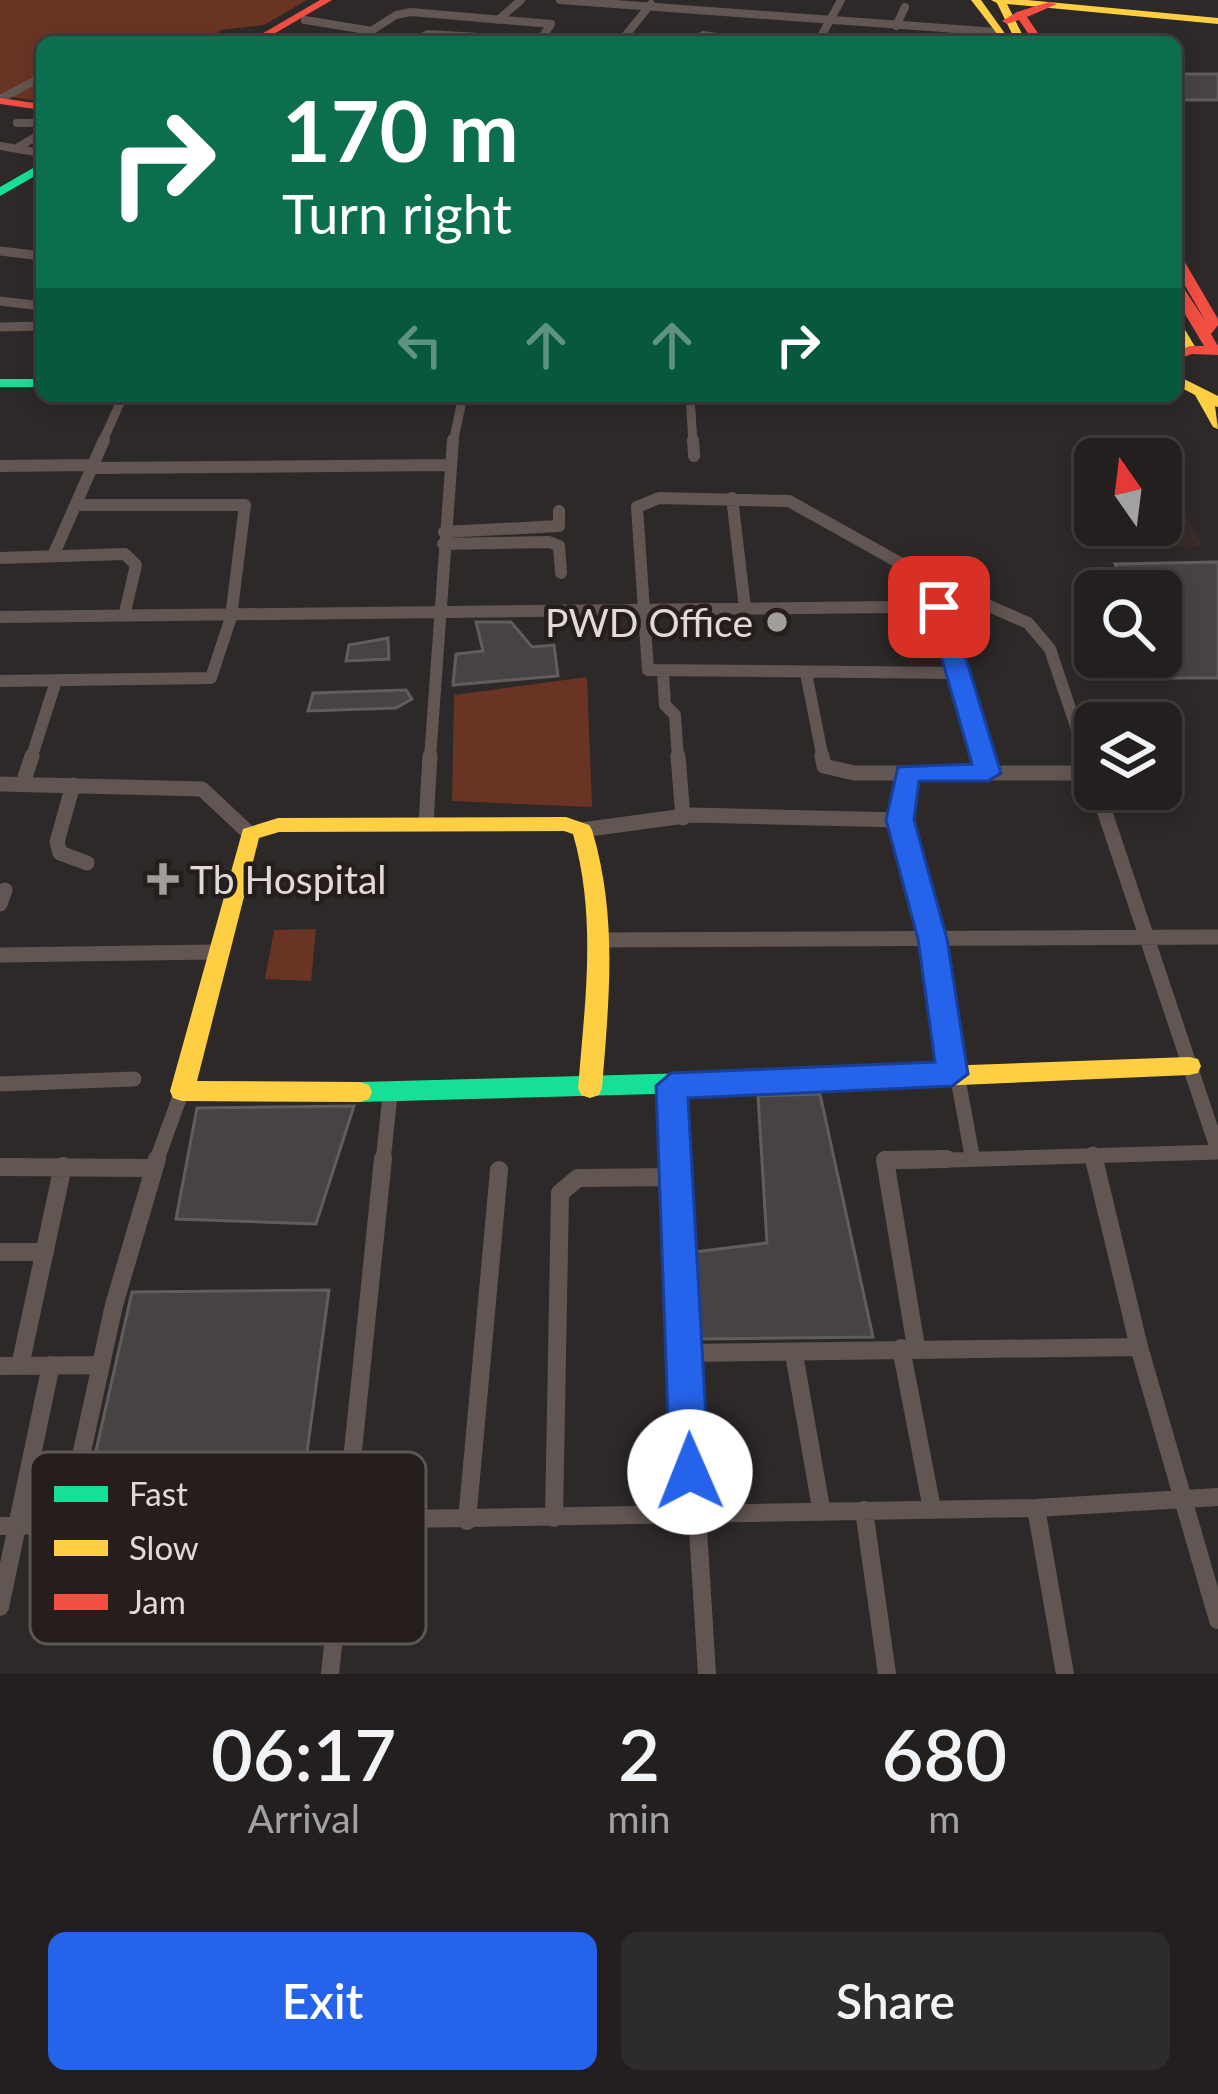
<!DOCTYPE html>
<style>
body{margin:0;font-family:Lato,sans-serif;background:#2e2c2b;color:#f1f3f6;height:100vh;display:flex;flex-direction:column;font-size:45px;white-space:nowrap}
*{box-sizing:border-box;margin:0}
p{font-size:39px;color:#a2a2a4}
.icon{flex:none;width:66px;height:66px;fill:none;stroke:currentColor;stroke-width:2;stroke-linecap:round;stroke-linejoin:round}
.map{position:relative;height:1674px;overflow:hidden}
.drawer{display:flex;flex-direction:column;background:#221f1e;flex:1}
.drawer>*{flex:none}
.hud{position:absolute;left:36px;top:36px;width:1146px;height:366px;border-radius:18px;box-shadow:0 6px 18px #0003,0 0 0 3px #3f3d3c;background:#0b6e4f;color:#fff;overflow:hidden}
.needle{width:78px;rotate:346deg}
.tools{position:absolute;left:1074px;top:438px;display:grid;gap:24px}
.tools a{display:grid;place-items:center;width:108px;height:108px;border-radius:18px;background:#221f1e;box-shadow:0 6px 18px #0003,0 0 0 3px #3f3d3c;font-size:60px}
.pin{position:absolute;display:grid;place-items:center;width:102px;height:102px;color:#fff;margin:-51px;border-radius:24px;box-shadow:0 6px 18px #0006}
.me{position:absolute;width:132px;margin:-66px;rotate:359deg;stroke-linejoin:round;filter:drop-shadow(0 0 9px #0008)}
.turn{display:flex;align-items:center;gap:42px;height:252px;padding:0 48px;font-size:54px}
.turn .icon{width:156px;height:156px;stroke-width:2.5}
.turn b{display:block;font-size:84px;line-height:102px}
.lanes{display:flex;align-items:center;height:114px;padding:0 48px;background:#0003;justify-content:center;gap:60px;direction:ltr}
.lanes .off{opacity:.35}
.eta{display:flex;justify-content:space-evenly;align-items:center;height:204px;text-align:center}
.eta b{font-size:72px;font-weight:600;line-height:84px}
.cta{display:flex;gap:24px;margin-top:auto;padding:24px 48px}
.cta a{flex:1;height:138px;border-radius:18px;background:#2563eb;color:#fff;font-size:48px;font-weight:600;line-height:138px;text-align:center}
.cta a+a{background:#2e2c2b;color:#f1f3f6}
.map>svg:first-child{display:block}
.built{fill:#392c29}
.green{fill:#6a3424}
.building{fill:#464342;stroke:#605d5c;stroke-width:3}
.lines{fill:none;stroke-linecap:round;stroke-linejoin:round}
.street-far4{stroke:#625652;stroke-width:8}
.street-far3{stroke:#625652;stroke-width:9}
.street-far2{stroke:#625652;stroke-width:12}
.street-far1{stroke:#625652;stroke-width:15}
.street{stroke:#625652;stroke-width:18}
.fast{fill:#16e098;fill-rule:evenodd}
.slow{fill:#ffcf43;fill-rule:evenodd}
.jam{fill:#f24e42;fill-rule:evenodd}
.route{fill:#2563eb;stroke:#184099;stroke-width:3}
.poi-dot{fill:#a19d9b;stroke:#251e1c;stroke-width:4.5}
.labels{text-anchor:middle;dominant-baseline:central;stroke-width:9;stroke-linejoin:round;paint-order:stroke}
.poi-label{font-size:39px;fill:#e0dbd9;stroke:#251e1c;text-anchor:end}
.key{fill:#251e1c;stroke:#5d5755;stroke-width:3}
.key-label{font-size:33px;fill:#e0dbd9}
</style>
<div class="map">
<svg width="1218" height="1674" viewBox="0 0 1218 1674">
<rect width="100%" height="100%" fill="#2d2928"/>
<path class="built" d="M1161,465L1201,543L1196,547L1097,548L1093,539L1180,537L1161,498Z"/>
<path class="green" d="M0,0H307L264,25L221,30L205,42H42V102L0,95Z
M587,677L592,807L452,801L454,695Z
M316,929L311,981L265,979L274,930Z"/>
<path class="building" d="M1176,74H1218V100H1176Z
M1218,562V678H1165L1156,657H1161V591H1127L1115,564Z
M476,622H511L532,647L554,645L558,676L453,685L456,654L483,651Z
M388,638L389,659L346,661L349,645Z
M406,690L412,699L396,708L308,711L313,693Z
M820,1094L873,1337L700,1339L694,1252L767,1243L758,1096Z
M354,1106L316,1224L176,1219L197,1108Z
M329,1290L302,1489L83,1508L132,1292Z"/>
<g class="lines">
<path class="street-far4" d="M560,0L997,32
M305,20L372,31
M498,20L521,0
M896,26L905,7
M354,42L396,15L411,12L551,24L539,42
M412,42L428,34L479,37
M620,42L651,4
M693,42L703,35L751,42
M818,42L841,0
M895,42H918
M0,99L42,77
M17,123H42
M0,146L42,153
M17,148L42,133"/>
<path class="street-far3" d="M0,251L42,256
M0,301L42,306
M0,327L42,326
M690,396L693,443
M102,443L123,396
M453,443L463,396"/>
<path class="street-far2" d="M693,440L694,456
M0,466L96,465
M94,468L448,465
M732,498L745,608
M444,532L559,526V511
M443,544L549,542L559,546L561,573
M53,556L104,440
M0,558L125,554L136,565L125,612
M932,581L983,759
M0,617L979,606
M663,672L665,705L675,715L678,759
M806,673L823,759
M958,673L648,670L637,507L659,498L789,501L932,581L1028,623L1050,649L1087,759
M0,681L211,678L231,617L245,505H78
M31,759L56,681
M430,759L453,440"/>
<path class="street-far1" d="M678,756L683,818
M822,756L824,766L854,773H987L982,756
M1086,756L1095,784
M987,773H1091
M23,783L32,756
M0,784L202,789L250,834
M73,785L57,842L60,853L87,863
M1097,789L1218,1150
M900,820L908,773
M426,824L430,756
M582,830L692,815L900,820L932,939L972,1155
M0,904L5,890
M598,940L1218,937
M0,955L215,952
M0,1084L134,1079
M671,1086L676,1162
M1093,1154L1095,1162
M156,1162L182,1091
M383,1162L390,1095
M885,1162L1218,1152"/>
<path class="street" d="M675,1159L707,1674
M1094,1159L1139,1347L1218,1620
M0,1167L151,1168
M0,1252H45
M916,1347L885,1160L947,1159
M901,1348L932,1509
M688,1353L1139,1347
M794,1354L821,1508
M0,1366L99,1365
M20,1366L63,1166
M1036,1508L1065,1674
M864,1510L887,1674
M554,1518L560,1193L578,1178L677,1177
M467,1521L499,1170
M66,1525L114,1305L157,1159
M0,1526L1036,1508L1218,1497
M0,1607L51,1365
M330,1674L383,1159"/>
<path class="fast" d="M42,163V172L0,196V187Z
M0,379H42V387H0Z
M914,1067L923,1070L926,1077L923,1084L914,1087L360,1102L351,1099L348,1092L351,1085L360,1082Z"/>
<path class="slow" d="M971,0H981L1006,35H998Z
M991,0H1027L1218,18V24L1007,4L1026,42H1016L997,3Z
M1176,322L1181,323L1197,350L1195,353L1183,350L1176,338Z
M1176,375L1218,396V407L1215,406L1218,429L1213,427L1195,395L1176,385Z
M566,817L589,825L592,830C618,916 609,1000 602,1088L599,1095L590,1098L581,1095L578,1088C585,1002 597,918 573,834L564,831L279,832L259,838L197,1081L360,1082L369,1085L372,1092L369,1099L360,1102L182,1101L173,1098L170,1091L243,829L278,818Z
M1189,1057L1198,1059L1201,1066L1198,1073L1189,1075L914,1087L905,1084L902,1077L905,1070L914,1067Z"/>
<path class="jam" d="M320,0H332L260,42H248Z
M1049,2L1057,4L1027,17L1044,42H1034L1019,20L1007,24L1002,21L1017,12Z
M0,98L42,104V110L0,104Z
M1176,255L1183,259L1218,319V325L1211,334L1218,346V355L1192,354L1176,360V351L1190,346H1204L1176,299V283L1181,284L1206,322L1176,270Z"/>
</g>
<path class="route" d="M939,600L950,607L1001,773L988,781H919L914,820L947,939L968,1074L952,1086L688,1098L709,1472L703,1485L690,1491L676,1485L670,1472L656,1086L671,1073L935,1062L918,939L886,820L898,767L972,764L927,607Z"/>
<g class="poi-dot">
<circle cx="777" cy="622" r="12"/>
<path d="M157 861h12v12h12v12h-12v12h-12v-12h-12v-12h12z"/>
</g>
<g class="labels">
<g class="poi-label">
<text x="753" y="622">PWD Office</text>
<text x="190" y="879" text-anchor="start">Tb Hospital</text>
</g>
</g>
<rect x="30" y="1452" width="396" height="192" rx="18" class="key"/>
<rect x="54" y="1486" width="54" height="16" fill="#16e098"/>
<rect x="54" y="1540" width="54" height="16" fill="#ffcf43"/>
<rect x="54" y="1594" width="54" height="16" fill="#f24e42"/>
<g class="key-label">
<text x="129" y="1506">Fast</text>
<text x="129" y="1560">Slow</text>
<text x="129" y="1614">Jam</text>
</g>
</svg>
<div class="tools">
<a><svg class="needle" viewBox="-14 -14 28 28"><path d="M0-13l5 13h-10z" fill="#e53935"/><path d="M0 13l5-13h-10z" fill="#a2a2a4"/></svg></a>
<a><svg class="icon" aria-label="search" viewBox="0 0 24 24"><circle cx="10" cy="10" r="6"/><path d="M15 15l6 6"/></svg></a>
<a><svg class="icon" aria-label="layers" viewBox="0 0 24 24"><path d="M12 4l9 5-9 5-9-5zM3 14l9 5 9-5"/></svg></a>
</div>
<div class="pin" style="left:939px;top:607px;background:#d93025"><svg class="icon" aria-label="arrive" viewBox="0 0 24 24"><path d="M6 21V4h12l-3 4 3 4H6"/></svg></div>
<svg class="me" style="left:690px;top:1472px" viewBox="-20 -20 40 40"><circle r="19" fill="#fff"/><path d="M0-13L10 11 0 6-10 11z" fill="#2563eb"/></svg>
<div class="hud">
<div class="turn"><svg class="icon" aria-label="right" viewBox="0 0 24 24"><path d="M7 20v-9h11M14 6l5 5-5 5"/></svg><div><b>170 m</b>Turn right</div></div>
<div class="lanes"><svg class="icon off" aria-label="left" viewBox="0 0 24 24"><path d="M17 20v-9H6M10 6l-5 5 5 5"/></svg><svg class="icon off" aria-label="ahead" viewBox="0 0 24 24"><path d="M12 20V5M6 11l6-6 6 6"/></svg><svg class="icon off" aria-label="ahead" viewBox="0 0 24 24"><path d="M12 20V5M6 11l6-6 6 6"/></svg><svg class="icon" aria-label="right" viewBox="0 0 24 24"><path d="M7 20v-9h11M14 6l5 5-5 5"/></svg></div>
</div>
</div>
<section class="drawer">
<div class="eta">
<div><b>06:17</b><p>Arrival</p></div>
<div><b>2</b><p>min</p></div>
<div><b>680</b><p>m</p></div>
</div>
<div class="cta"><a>Exit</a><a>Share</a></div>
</section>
